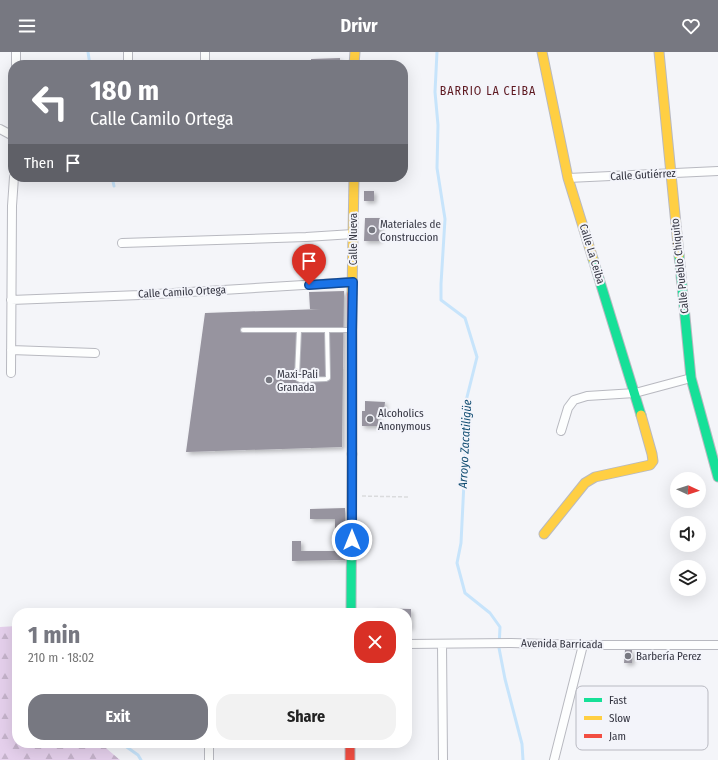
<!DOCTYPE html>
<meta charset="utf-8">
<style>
body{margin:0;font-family:"Fira Sans Condensed",sans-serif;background:#f2f2f2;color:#222;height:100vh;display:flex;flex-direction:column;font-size:15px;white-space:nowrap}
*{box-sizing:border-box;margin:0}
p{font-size:13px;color:#767676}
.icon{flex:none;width:22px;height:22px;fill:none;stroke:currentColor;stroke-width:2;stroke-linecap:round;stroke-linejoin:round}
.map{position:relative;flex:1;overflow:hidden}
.side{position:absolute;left:12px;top:556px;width:400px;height:140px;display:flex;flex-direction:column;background:#fff;border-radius:16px;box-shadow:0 4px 16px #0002}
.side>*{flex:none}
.guide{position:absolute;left:8px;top:8px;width:400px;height:122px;border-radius:16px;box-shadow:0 4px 16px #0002;background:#777881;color:#fff;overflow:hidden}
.needle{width:26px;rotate:93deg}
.fabs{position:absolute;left:670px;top:420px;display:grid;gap:8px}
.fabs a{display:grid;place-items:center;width:36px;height:36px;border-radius:50%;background:#fff;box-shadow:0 4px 16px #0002;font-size:20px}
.pin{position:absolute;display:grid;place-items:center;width:34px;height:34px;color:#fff;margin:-41px -17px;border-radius:50% 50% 50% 0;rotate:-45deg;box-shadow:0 0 4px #0007}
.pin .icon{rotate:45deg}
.me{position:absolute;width:44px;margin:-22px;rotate:0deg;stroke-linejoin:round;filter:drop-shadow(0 0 3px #0008)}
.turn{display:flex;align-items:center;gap:14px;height:84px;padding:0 16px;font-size:18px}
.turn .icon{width:52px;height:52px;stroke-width:2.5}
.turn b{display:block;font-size:28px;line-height:34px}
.then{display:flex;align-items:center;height:38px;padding:0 16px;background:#0003;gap:8px;font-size:15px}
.round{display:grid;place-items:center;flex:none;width:42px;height:42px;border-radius:16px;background:#f2f2f2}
.overview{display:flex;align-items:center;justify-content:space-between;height:68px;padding:0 16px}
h1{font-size:24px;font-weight:700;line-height:30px;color:#777881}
.cta{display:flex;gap:8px;margin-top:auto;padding:8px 16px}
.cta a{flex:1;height:46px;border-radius:16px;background:#777881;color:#fff;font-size:16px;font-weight:700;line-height:46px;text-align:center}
.cta a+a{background:#f2f2f2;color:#222}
header{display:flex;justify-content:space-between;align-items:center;height:52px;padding:0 16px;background:#777881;color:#fff;font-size:18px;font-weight:700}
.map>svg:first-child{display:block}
.forest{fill:url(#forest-firs)}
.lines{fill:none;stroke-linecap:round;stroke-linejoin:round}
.stream{stroke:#c7e4fb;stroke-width:3}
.building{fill:#97949f;filter:url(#shadow)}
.lane-casing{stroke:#b8b9c0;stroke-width:6}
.street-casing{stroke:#b8b9c0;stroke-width:10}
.fast-casing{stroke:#b8b9c0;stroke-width:11}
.slow-casing{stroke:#b8b9c0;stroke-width:11}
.jam-casing{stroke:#b8b9c0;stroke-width:11}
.path{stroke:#dadbdd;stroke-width:1.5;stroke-dasharray:4 2;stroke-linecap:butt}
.lane{stroke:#fdfefe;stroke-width:4}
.street{stroke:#fdfefe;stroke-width:8}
.fast{stroke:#16e098;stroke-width:9}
.slow{stroke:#ffcf43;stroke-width:9}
.jam{stroke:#f24e42;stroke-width:9}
.route-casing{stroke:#114b97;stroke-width:10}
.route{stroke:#1a73e8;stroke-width:7}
.poi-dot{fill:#777881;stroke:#f3f4fa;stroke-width:1.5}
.labels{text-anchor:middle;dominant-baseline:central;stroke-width:4;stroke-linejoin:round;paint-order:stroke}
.street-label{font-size:11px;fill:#333440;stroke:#f3f4fa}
.poi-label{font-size:11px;fill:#333440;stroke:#f3f4fa;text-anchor:start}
.neighbourhood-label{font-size:12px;letter-spacing:1px;fill:#5d181f;stroke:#f3f4fa}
.water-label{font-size:12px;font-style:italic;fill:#0f4b70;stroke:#f3f4fa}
.key{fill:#f3f4fa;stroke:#b9bac2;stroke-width:1}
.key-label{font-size:11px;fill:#333440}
</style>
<header><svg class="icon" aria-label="menu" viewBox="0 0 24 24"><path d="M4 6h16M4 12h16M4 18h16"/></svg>Drivr<svg class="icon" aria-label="heart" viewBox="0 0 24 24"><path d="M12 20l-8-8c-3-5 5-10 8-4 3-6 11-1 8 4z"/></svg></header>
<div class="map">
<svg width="718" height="708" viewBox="0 0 718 708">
<defs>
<pattern id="forest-firs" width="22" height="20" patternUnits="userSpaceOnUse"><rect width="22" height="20" fill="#e5d0ec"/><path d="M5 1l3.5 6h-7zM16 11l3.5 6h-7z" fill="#c5b3cb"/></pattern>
<filter id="shadow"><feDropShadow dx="2.5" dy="2.5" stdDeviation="2" flood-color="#0004"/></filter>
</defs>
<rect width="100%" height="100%" fill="#f4f5f9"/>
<path class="forest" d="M17,574V691H100L120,708H0V575Z"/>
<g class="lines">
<path class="stream" d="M88,0L90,13
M437,0L435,40L438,73L437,116L445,167L441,232V248L465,266L477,305L466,349L465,372V410L461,491L457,511L465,541L490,561L500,575L499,596L505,627L522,692L523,708
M112,125L114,134
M121,691L138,703L141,708"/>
</g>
<path class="building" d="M340,6V13H311V7Z
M364,139H374V149H364Z
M365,166H380L379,189H364Z
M344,239L342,395L186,400L205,261L321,257H310L309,240Z
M365,349L385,350L384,360L378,359V374H362V359H365Z
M345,456V508L292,509V489H301V499H335V467H310V457Z
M373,556L411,557V576H407V561H373Z
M625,598H632V611H624Z"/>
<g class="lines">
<defs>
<path id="lane" d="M243,278H352
M299,278L297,324L298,327L300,328L326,327L328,326V324L327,278"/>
<path id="street" d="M16,0V13
M128,13V0
M205,13V0
M0,77L13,84
M568,126L718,119
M122,191L306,185L353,182
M11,248L140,243L353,230
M11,298L95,301
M11,321L12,154L14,125
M561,379L568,356L574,348L587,344L635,341L691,326
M407,592L511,591L583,593H718
M442,592L443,708
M209,708V691
M554,708L583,593"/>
<path id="fast" d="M679,203L691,326L718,425
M593,207L641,363
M351,561L352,402"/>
<path id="slow" d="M542,0L568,126L593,207
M659,0L679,203
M354,13L355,0
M352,242L354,125
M544,482L585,431L595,425L650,413L653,409L652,402L641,363"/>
<path id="jam" d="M352,402V242
M350,691V708"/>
</defs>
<use href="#lane" class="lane-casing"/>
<use href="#street" class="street-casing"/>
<use href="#fast" class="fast-casing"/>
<use href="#slow" class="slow-casing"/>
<use href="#jam" class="jam-casing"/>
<path class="path" d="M362,444L409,445"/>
<use href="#lane" class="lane"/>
<use href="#street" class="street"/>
<use href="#fast" class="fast"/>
<use href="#slow" class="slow"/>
<use href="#jam" class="jam"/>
</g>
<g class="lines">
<defs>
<path id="route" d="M309,233L353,230L352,278V488"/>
</defs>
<use href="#route" class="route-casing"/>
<use href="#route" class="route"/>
</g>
<g class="poi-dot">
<circle cx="372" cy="178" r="4"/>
<circle cx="269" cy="328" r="4"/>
<circle cx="370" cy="367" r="4"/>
<circle cx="628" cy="604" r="4"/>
</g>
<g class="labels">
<g class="street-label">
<text transform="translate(643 123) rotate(-3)">Calle Gutiérrez</text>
<text transform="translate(353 187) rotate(-90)">Calle Nueva</text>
<text transform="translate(592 202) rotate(73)">Calle La Ceiba</text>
<text transform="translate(680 214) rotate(-96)">Calle Pueblo Chiquito</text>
<text transform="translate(182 240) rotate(-3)">Calle Camilo Ortega</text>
<text transform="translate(562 592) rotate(1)">Avenida Barricada</text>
</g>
<g class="poi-label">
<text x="380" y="172">Materiales de<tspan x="380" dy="13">Construccion</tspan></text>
<text x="277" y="322">Maxi-Pali<tspan x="277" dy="13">Granada</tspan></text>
<text x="378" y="361">Alcoholics<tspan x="378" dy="13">Anonymous</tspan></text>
<text x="636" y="604">Barbería Perez</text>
</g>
<g class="neighbourhood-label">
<text x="488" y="39">BARRIO LA CEIBA</text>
</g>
<g class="water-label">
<text transform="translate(465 392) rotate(-87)">Arroyo Zacatiligüe</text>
</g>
</g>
<rect x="576" y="634" width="132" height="64" rx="6" class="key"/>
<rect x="584" y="646" width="18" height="4" fill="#16e098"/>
<rect x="584" y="664" width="18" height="4" fill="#ffcf43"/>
<rect x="584" y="682" width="18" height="4" fill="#f24e42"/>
<g class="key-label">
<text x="609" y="652">Fast</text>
<text x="609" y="670">Slow</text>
<text x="609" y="688">Jam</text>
</g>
</svg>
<div class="fabs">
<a><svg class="needle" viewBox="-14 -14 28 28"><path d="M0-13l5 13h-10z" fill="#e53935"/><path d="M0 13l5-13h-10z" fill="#767676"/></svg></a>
<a><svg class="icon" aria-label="sound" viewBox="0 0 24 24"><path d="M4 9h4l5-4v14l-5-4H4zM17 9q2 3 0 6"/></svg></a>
<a><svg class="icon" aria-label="layers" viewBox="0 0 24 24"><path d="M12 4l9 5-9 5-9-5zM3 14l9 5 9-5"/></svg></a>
</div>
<div class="pin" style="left:309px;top:233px;background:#d93025"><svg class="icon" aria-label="arrive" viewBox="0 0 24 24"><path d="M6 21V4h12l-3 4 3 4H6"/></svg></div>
<svg class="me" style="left:352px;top:488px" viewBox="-20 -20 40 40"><circle r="17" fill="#1a73e8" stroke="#fff" stroke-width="3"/><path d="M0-11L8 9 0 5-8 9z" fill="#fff"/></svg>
<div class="guide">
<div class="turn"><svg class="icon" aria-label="left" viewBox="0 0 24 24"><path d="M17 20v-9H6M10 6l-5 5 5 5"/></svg><div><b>180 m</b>Calle Camilo Ortega</div></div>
<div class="then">Then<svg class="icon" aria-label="arrive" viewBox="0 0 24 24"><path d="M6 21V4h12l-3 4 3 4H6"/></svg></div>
</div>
<section class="side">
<div class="overview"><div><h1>1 min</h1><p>210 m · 18:02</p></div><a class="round" style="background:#d93025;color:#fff"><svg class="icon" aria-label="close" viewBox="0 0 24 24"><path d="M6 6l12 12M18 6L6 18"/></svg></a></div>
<div class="cta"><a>Exit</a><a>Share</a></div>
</section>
</div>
